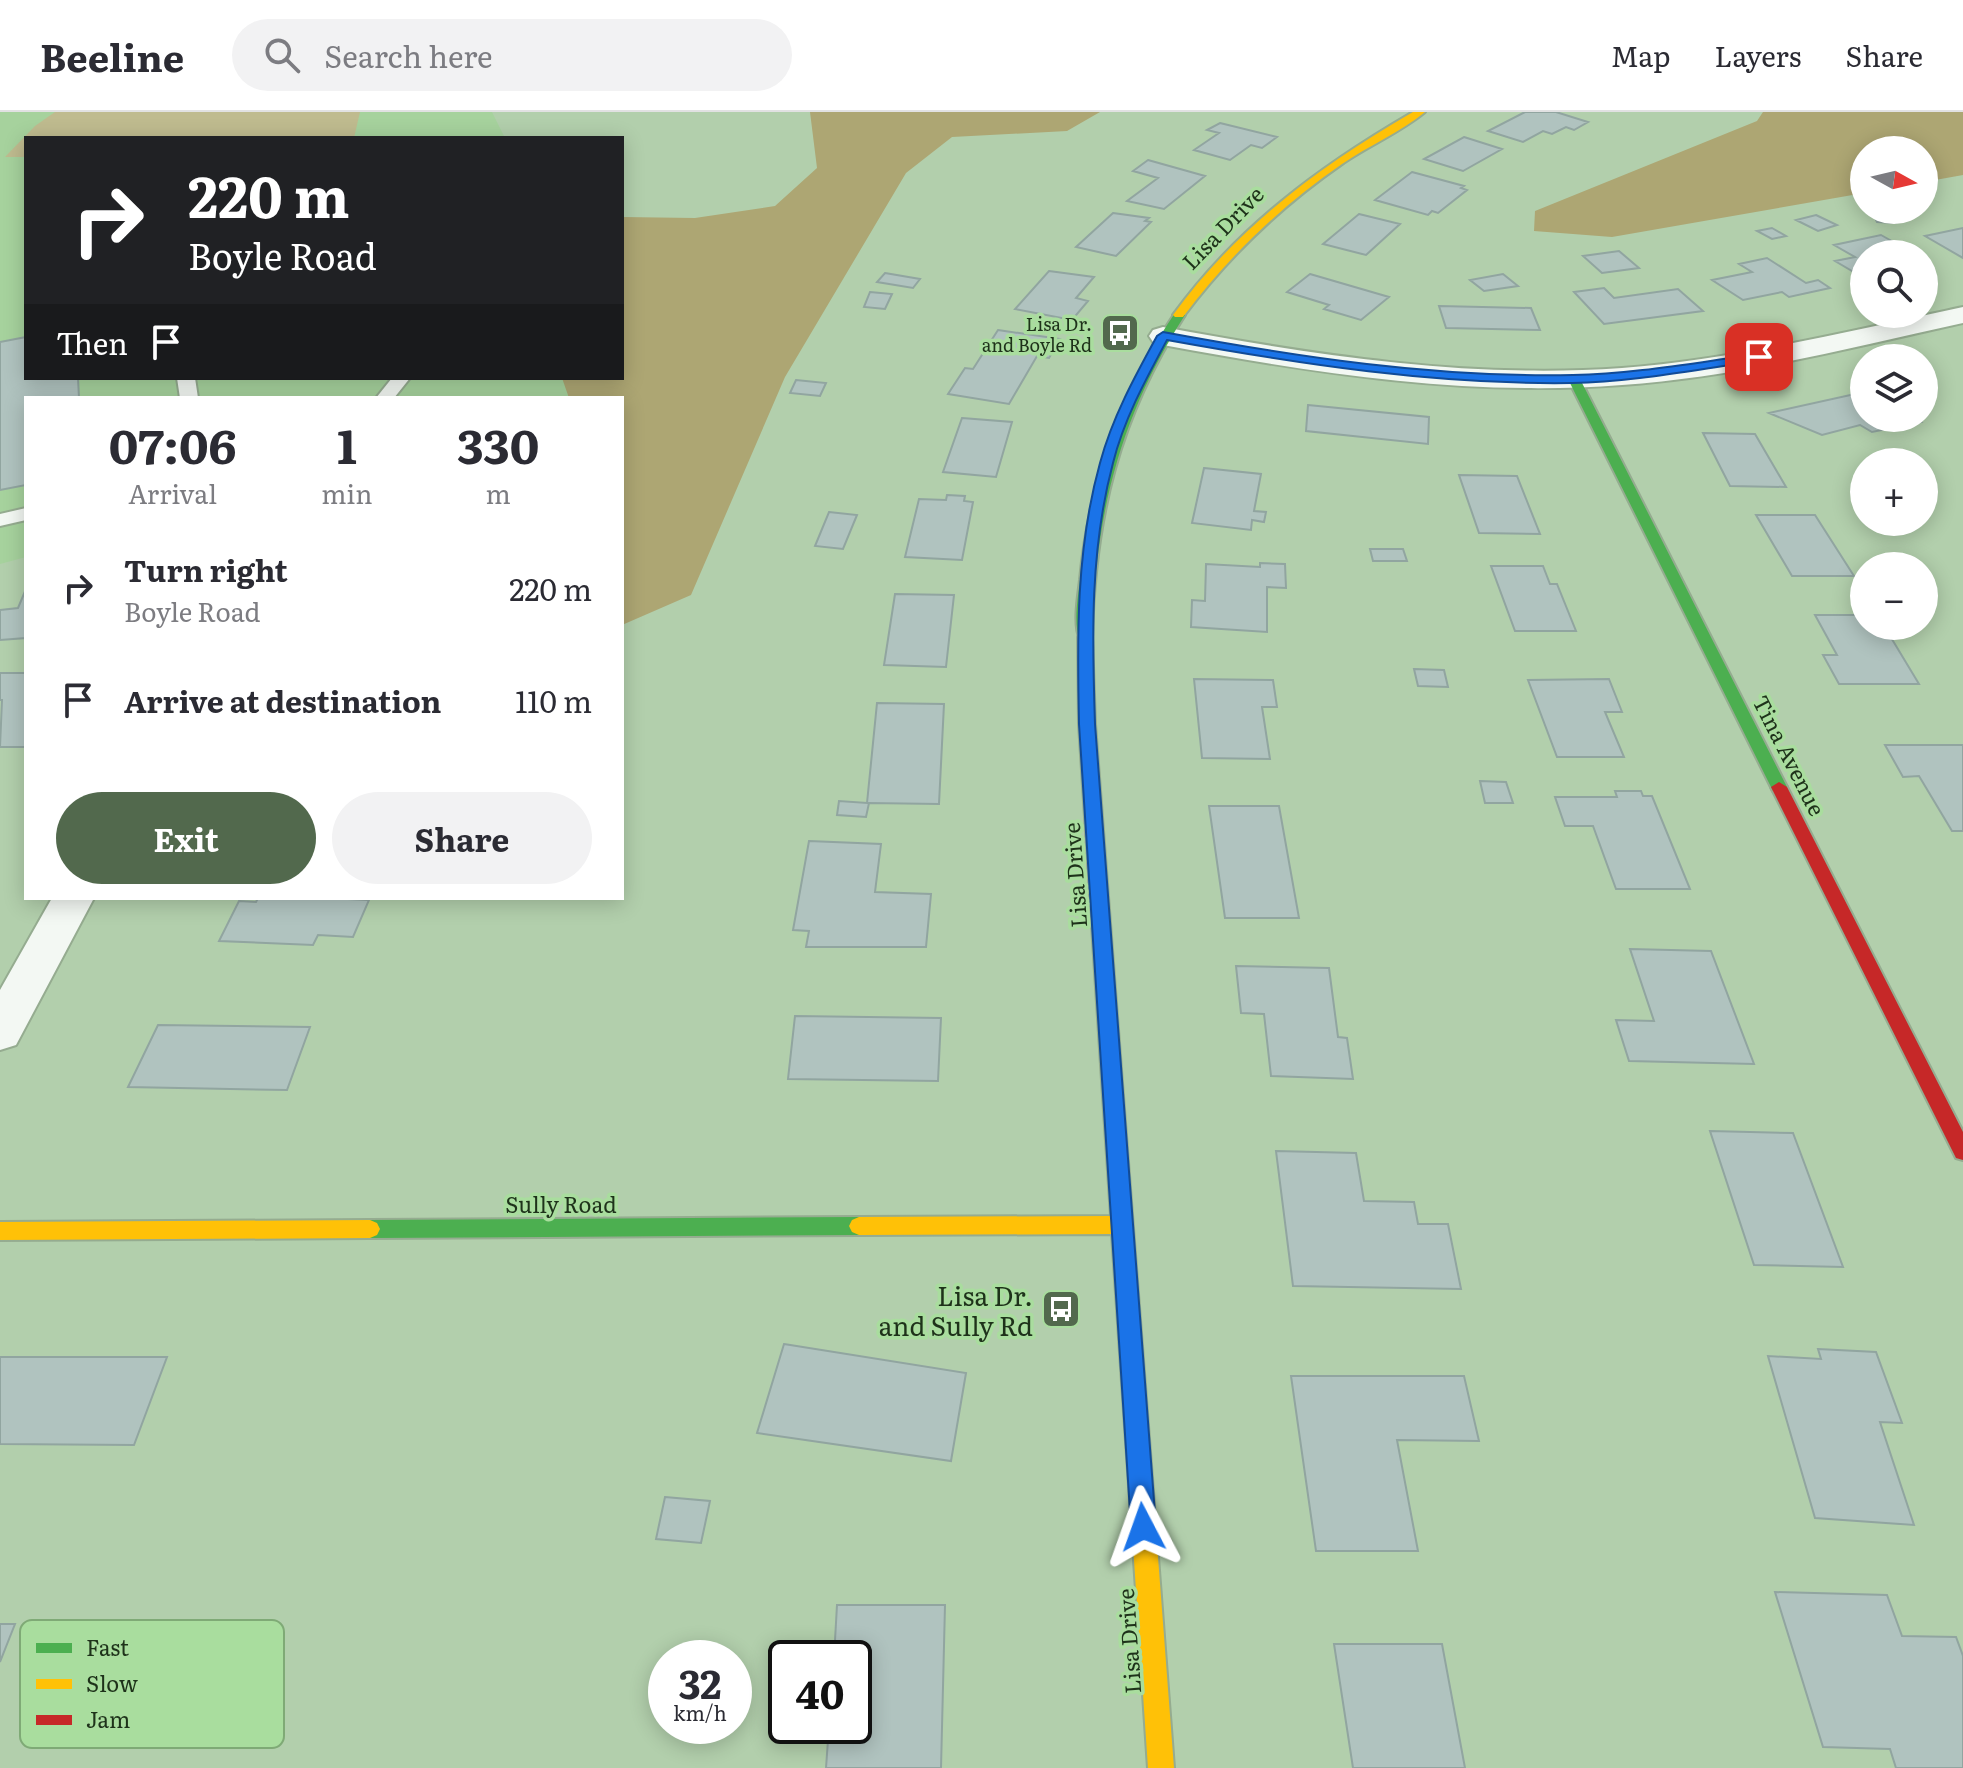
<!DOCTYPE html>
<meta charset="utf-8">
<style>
body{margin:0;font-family:Literata,serif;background:#f2f2f3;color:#2b2b33;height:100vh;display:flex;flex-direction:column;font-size:30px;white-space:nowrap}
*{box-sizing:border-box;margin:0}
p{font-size:26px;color:#7c7c81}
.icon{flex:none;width:44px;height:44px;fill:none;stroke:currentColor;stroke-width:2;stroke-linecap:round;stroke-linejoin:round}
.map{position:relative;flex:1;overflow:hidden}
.side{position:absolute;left:24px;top:284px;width:600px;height:504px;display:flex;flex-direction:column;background:#fff;border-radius:0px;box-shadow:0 4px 20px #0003}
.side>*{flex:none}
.hud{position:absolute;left:24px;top:24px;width:600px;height:244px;border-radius:0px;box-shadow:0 4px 20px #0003;background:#202124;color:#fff;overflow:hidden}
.needle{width:52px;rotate:98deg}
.fabs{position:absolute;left:1850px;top:24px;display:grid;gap:16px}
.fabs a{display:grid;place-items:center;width:88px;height:88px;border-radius:50%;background:#fff;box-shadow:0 4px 20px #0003;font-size:40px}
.speed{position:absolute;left:648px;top:1528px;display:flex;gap:16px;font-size:40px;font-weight:700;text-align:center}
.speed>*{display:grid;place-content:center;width:104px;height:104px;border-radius:50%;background:#fff;box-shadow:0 4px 20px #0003;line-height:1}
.speed small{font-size:20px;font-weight:400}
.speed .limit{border:4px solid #111;border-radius:12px;background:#fff;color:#111}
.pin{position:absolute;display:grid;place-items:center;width:68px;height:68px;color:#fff;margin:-34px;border-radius:16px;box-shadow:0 4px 12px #0006}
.me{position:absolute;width:88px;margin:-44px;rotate:356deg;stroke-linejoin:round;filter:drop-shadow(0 0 6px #0008)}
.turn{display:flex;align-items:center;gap:28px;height:168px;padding:0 32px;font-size:36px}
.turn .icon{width:104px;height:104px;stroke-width:2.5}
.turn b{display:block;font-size:56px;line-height:68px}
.then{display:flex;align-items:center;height:76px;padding:0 32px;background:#0003;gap:16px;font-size:30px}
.eta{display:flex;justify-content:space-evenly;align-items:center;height:136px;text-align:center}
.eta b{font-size:48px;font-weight:700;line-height:56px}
.action{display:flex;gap:16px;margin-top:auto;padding:16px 32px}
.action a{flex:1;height:92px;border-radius:48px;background:#52694d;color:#fff;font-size:32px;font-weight:700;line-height:92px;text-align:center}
.action a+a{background:#f2f2f3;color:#2b2b33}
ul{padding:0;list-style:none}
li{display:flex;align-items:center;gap:24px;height:112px;padding:0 32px}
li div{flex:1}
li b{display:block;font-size:30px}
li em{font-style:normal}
header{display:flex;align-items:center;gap:48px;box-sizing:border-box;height:112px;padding:0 40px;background:#fff;border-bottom:2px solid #e1e1e2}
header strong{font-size:38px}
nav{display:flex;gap:44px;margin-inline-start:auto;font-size:28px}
.search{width:560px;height:72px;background:#f2f2f3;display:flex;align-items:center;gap:20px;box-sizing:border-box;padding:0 28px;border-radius:44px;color:#7c7c81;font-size:30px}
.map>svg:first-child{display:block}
.built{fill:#a6d29d}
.green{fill:#bfbb8f}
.forest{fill:#ada673}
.building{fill:#b0c3bf;stroke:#91a5a0;stroke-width:2}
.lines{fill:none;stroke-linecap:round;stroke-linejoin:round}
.lane-casing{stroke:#95ac90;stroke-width:4}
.street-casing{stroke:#95ac90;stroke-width:4}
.fast-casing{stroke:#95ac90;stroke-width:4}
.slow-casing{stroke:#95ac90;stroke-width:4}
.jam-casing{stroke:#95ac90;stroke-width:4}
.lane{fill:#f3f8f3;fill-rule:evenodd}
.street{fill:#f3f8f3;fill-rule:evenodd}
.fast{fill:#4caf50;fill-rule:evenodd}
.slow{fill:#ffc107;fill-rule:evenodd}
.jam{fill:#c62828;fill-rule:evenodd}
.route{fill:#1a73e8;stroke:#114b97;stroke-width:2}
.labels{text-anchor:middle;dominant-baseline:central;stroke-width:7;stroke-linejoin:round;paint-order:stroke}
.far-poi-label{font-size:18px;fill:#1e321a;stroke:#a9dd9e;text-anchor:end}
.street-label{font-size:22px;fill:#1e321a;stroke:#a9dd9e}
.near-poi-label{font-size:26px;fill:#1e321a;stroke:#a9dd9e;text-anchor:end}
.key{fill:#a9dd9e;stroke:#7faa76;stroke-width:2}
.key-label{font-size:22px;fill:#1e321a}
</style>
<header>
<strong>Beeline</strong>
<div class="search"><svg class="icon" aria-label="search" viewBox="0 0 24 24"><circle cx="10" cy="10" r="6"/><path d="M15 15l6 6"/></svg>Search here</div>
<nav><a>Map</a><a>Layers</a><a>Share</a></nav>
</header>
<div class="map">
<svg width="1963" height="1656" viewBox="0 0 1963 1656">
<rect width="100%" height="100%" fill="#b2cfac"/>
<path class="built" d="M0,0H492L505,26H26V266H622V286H26V445L0,452Z"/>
<path class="green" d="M55,0H360L354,26H26V45H5L35,14Z"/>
<path class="forest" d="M810,0H1100L1067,19L952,25L906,61L785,265L691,483L622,513V286H569L562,266H622V105L695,106L775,94L817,56Z
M1763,0H1963V63L1924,70V38H1864V81L1612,125L1534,119L1535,99L1757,9Z"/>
<path class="building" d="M1525,0H1556L1588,10L1574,18L1566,15L1552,22L1543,19L1523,30L1488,19Z
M1220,11L1277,25L1262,36L1251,33L1230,48L1194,38L1219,21L1207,18Z
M1464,25L1502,37L1463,59L1424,47Z
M1148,48L1205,64L1164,97L1127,89L1158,66L1133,59Z
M1412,60L1464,74L1461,76L1467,78L1438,101L1432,99L1428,103L1375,88Z
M1872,99L1889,100L1895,111L1877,110Z
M1113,101L1149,106L1145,109L1151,110L1116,144L1076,135Z
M1359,102L1400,112L1366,143L1323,132Z
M1816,103L1837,113L1818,119L1796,108Z
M1772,116L1786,124L1772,127L1757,119Z
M1963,116V146L1925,124Z
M1881,123L1915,142H1864V166L1835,149L1855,145L1834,133Z
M1619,139L1639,156L1602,161L1583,144Z
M1767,146L1806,171L1818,168L1830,176L1789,185L1782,180L1743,188L1712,168L1752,160L1739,152Z
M1049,159L1094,165L1076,186L1088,189L1072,208L1015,197Z
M885,161L920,167L913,176L877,170Z
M1310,162L1389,185L1361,208L1324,197L1329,193L1287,180Z
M1503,162L1518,174L1484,179L1470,168Z
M1604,176L1614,186L1678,177L1703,199L1604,212L1574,180Z
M870,180L892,182L885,197L864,195Z
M1439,194L1531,196L1540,218L1446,216Z
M998,218L1060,227L1049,246L1037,244L1009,292L948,282L965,256L973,257Z
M26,225V266H78L79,286H26V373L0,378V230Z
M796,268L826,271L820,284L790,281Z
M1864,280V306H1915L1921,310L1872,320L1860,313L1822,323L1769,301Z
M1308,293L1429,305L1428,332L1306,319Z
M962,306L1012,310L996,365L943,360Z
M1703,321L1755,322L1786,375L1730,374Z
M1204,356L1261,362L1254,399L1266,400L1264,410L1252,408L1251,418L1192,411Z
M1459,363L1517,364L1540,422L1479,421Z
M947,383L965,384L964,389L973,390L962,448L905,445L919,387L946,388Z
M829,400L857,403L843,437L815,434Z
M1756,403H1815L1854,464H1792Z
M1370,437H1403L1407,449H1373Z
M1260,451L1285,452L1286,476L1267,475V520L1191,515L1192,488L1205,489L1206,452L1260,455Z
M1491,454H1543L1550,472H1557L1576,519H1515Z
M26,477V526L0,528V498L18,496Z
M895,482L954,483L946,555L884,553Z
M1815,503H1864V514H1884L1919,572H1839L1823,543H1837Z
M1414,557L1444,558L1448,575L1418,574Z
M0,561H26V635H0L2,588H0Z
M1194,567L1273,568L1277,595H1262L1270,647L1202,646Z
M1609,567L1622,600H1605L1624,645H1557L1528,568Z
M877,591L944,592L939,692L869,691L866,705L837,703L839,689L867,691Z
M1885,633H1963V719H1952L1919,664L1903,665Z
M1480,669L1506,670L1513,691H1485Z
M1615,679H1641L1643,684H1652L1690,777H1616L1593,714H1565L1555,685H1617Z
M1209,694H1279L1299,806H1225Z
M809,729L881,732L875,780L931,782L926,835H806L809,819L793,818Z
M258,786H327L369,788L353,825L318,823L313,833L219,829L239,789L256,790Z
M1630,837L1711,839L1754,952L1629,949L1616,908L1654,909Z
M1236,854L1329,856L1338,925L1347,926L1353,967L1271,964L1264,902L1241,901Z
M795,904L941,906L938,969L788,967Z
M158,913L310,915L287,978L128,975Z
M1710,1019L1793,1021L1843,1155L1754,1153Z
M1276,1039L1356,1041L1364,1089L1414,1090L1418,1112H1448L1461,1177L1293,1174Z
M784,1232L966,1261L951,1349L757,1321Z
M1818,1237L1876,1240L1902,1311L1880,1310L1914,1413L1815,1406L1768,1244L1821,1247Z
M0,1245H167L134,1333L0,1332Z
M1291,1264H1464L1479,1329L1397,1328L1418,1439H1316Z
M665,1385L710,1389L701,1431L656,1427Z
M1775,1480L1887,1483L1902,1524L1956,1525L1963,1544V1656H1896L1890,1637L1823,1635Z
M837,1493H945L941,1656H826L829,1614H854V1546H834Z
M0,1512H15L0,1550Z
M1334,1532H1442L1465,1656H1353Z"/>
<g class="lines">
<defs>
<path id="lane" d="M177,266H195L198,286H180Z
M392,266H410L394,286H376Z
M26,396V408L0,414V402Z"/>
<path id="street" d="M1963,195V211C1850,236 1737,265 1622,273C1468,285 1314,261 1163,233L1153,230L1149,224L1153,218L1163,215C1314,243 1468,267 1622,256C1737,247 1850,219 1963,195Z
M52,786H94L16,933L0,938V878Z"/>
<path id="fast" d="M1175,201L1185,203C1119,306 1095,404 1092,525L1085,529L1080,528C1073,512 1078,485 1080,468C1089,370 1120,282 1175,201Z
M1570,264L1580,267L1787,675L1785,679H1773L1771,675L1568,267Z
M859,1105L866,1108L869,1114L866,1120L859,1123L370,1126L363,1123L360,1117L363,1111L370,1108Z"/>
<path id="slow" d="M1413,0H1425C1401,20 1368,34 1342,52C1280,95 1228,145 1183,205H1175L1173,203C1237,115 1320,54 1413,0Z
M1113,976L1120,978L1123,984L1174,1656H1148L1112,1122L859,1123L852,1120L849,1114L852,1108L859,1105L1111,1104L1103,984L1106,978Z
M370,1108L377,1111L380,1117L377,1123L370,1126L0,1128V1110Z"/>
<path id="jam" d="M1085,521L1092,525L1095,612L1123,984L1120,990L1113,992L1106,990L1103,984L1079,612L1078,525Z
M1779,670L1787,675L1963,1020V1048L1956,1046L1771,675Z"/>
</defs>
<use href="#lane" class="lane-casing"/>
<use href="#street" class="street-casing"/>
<use href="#fast" class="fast-casing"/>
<use href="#slow" class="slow-casing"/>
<use href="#jam" class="jam-casing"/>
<use href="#lane" class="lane"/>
<use href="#street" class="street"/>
<use href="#fast" class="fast"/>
<use href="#slow" class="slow"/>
<use href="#jam" class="jam"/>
</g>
<path class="route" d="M1163,220C1298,245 1435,266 1573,263C1635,262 1698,250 1759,242L1765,245L1759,249C1698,257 1635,270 1572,271C1436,273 1300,252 1167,228C1146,267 1124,307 1113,351C1090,437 1092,524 1095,612L1156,1415L1152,1423L1143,1426L1135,1423L1131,1415L1079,612C1077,524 1076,437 1100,351C1112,306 1135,264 1157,224Z"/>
<defs>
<symbol id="bus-square" viewBox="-11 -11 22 22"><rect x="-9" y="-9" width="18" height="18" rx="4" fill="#52694d" stroke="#a9dd9e"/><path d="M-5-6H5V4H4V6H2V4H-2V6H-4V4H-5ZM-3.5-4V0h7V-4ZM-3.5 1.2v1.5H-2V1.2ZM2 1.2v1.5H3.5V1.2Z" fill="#fff"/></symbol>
</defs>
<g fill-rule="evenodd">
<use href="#bus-square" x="1098" y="199" width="44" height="44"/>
<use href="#bus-square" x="1039" y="1175" width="44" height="44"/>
</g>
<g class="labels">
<g class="far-poi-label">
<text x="1092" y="211">Lisa Dr.<tspan x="1092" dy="21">and Boyle Rd</tspan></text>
</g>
<g class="street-label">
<text transform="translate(1222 115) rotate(-46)">Lisa Drive</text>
<text transform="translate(1790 643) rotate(63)">Tina Avenue</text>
<text transform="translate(1074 763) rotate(-94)">Lisa Drive</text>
<text x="561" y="1091">Sully Road</text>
<text transform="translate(1128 1529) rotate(-94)">Lisa Drive</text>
</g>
<g class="near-poi-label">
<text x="1033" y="1182">Lisa Dr.<tspan x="1033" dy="30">and Sully Rd</tspan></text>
</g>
</g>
<rect x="20" y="1508" width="264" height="128" rx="12" class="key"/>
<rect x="36" y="1531" width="36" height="10" fill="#4caf50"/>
<rect x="36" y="1567" width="36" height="10" fill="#ffc107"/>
<rect x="36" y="1603" width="36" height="10" fill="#c62828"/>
<g class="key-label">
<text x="86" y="1544">Fast</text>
<text x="86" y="1580">Slow</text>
<text x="86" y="1616">Jam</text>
</g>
</svg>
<div class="fabs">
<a><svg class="needle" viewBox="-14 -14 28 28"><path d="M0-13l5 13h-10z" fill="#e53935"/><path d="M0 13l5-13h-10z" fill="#7c7c81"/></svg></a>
<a><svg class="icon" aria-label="search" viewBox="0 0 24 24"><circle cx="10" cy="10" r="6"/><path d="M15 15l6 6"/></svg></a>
<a><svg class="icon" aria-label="layers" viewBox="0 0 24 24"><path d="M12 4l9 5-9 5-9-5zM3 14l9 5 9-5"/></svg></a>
<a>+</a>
<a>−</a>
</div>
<div class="speed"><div>32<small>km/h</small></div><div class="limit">40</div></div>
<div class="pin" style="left:1759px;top:245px;background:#d93025"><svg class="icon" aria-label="arrive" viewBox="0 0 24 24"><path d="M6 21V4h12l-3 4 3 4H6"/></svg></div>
<svg class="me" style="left:1143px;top:1415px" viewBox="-20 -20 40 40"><path d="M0-17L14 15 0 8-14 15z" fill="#1a73e8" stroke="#fff" stroke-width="4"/></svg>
<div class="hud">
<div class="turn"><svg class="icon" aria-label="right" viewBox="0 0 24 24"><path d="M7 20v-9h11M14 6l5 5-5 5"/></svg><div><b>220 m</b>Boyle Road</div></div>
<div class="then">Then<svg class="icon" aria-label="arrive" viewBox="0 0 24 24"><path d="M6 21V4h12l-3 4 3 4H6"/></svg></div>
</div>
<section class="side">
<div class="eta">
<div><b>07:06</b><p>Arrival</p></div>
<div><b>1</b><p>min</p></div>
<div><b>330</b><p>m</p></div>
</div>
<ul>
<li><svg class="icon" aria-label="right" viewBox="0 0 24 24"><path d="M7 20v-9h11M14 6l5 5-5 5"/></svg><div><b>Turn right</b><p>Boyle Road</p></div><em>220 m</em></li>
<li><svg class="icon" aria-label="arrive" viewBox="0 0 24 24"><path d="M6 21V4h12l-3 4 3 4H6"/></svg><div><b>Arrive at destination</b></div><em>110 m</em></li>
</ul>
<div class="action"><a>Exit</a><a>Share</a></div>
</section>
</div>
